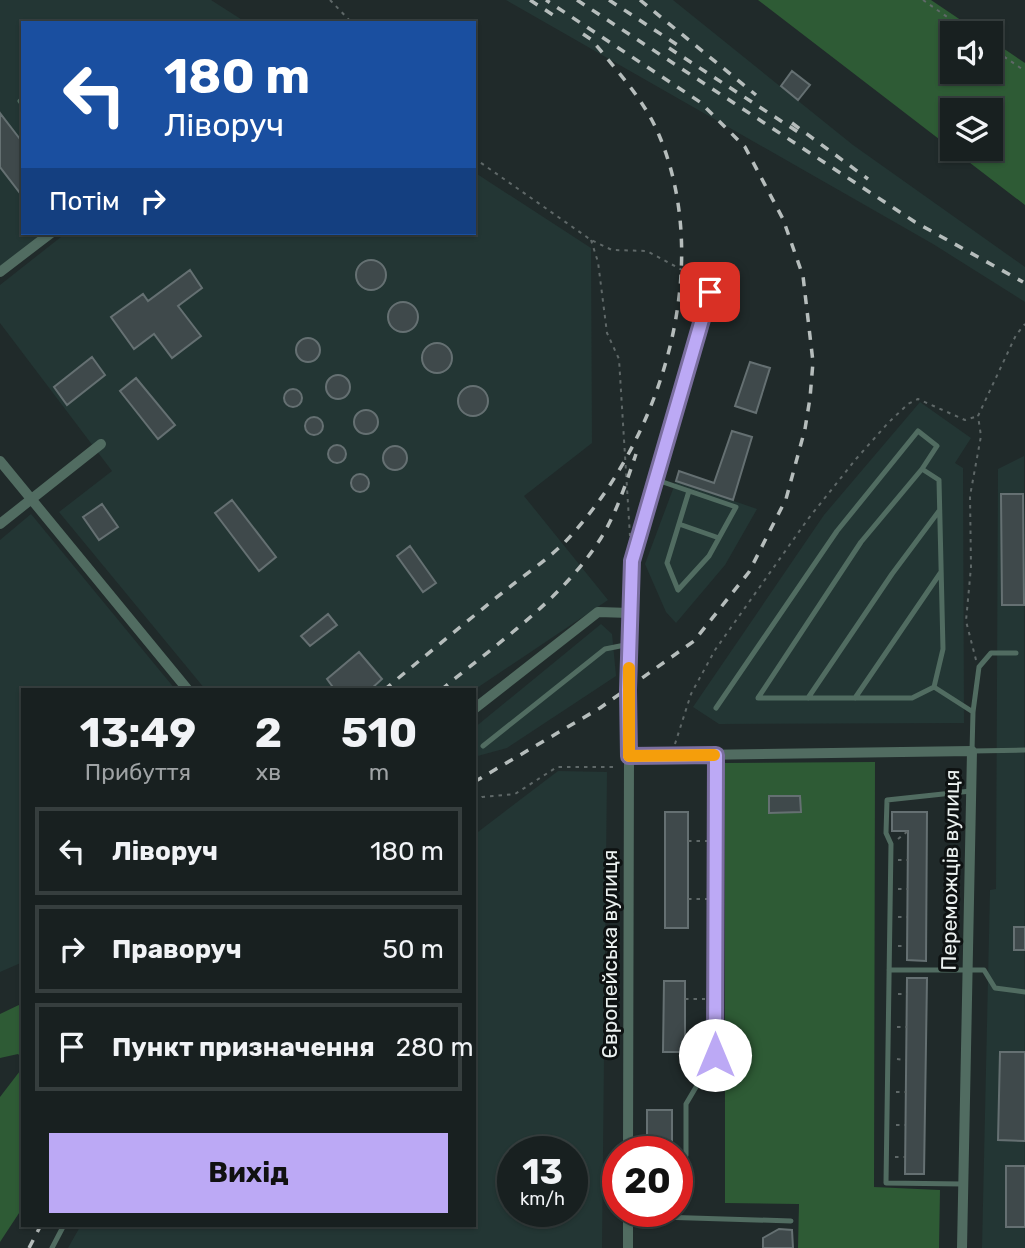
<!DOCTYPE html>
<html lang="uk">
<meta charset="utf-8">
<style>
body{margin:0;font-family:Rubik,sans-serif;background:#252d2d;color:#f1f3f6;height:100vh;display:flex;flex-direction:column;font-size:26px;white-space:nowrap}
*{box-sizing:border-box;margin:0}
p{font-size:23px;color:#9fa3a5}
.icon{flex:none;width:38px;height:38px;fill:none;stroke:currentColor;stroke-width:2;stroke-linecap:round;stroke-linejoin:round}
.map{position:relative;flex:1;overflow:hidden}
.side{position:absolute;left:21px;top:688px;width:455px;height:539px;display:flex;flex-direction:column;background:#182020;border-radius:0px;box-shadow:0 2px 5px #0004,0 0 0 2px #363e3e}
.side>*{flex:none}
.banner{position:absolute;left:21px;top:21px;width:455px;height:214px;border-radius:0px;box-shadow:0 2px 5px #0004,0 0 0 2px #363e3e;background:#1a4fa0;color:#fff;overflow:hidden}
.tools{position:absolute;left:940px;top:21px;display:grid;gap:14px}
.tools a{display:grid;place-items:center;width:63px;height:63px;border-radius:0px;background:#182020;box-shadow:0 2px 5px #0004,0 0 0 2px #363e3e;font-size:35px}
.speed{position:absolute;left:497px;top:1136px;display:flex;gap:14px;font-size:35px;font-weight:700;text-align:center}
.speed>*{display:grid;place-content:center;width:91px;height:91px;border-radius:50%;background:#182020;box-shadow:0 2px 5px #0004,0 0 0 2px #363e3e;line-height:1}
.speed small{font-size:18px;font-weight:400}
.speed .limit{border:10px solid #d22;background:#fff;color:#111}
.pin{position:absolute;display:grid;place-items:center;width:60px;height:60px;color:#fff;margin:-30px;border-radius:14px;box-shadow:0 4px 10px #0006}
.me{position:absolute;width:77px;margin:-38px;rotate:0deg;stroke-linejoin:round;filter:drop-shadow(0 0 5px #0008)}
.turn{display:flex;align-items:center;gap:24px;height:147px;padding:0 28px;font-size:32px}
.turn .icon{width:91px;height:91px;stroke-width:2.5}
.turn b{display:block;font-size:49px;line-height:60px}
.then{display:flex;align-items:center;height:66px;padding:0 28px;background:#0003;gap:14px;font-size:26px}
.eta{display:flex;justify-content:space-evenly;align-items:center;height:119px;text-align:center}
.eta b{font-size:42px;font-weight:700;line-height:49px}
.cta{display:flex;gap:14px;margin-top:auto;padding:14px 28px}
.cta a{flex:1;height:80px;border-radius:0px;background:#bca9f5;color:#111;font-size:28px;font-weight:700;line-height:80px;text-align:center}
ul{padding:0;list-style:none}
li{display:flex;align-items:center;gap:21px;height:88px;margin:0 14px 10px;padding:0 14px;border:4px solid #363e3e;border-radius:0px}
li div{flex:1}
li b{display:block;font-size:26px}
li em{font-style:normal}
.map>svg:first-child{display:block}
.built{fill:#233634;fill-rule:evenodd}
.green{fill:#2e5b35;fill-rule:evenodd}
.building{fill:#3f494b;stroke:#657072;stroke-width:2}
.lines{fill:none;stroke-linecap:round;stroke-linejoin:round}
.path{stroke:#5f6868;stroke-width:2;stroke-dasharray:3.5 5;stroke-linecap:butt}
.lane{stroke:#516c61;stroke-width:5}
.street{stroke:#516c61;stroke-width:10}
.rail{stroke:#b6bdbc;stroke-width:3.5;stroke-dasharray:9 9;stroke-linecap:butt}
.route-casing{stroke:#7a6e9f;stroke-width:18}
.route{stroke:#bca9f5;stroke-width:12}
.slow{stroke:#f59e0b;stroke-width:12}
.labels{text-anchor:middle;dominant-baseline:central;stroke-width:6;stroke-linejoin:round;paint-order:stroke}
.street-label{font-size:21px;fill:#ebf1f0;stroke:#0e1212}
</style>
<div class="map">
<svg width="1025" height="1248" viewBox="0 0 1025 1248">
<rect width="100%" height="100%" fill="#202a2a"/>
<path class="built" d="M0,0H211L247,23H23V233H43L0,266Z
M506,0H673L853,145L1025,267V302L933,244Z
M474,172L591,248L592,443L524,496L608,600L474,690L205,689L59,512L112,471L0,323V285L66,233H474Z
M920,402L971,438L955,463L963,468L964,723L719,724L693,707L824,515Z
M1024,456L1025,1248H982L990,890L996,889L998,469Z
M676,481L757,509L725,565L676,623L666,612L645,564Z
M31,514L175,689L23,690V962L0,972V540Z
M601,624L612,634L616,676L507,748L474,757V728Z
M558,771L607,772L602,1248H68L81,1225H474V835ZM513,1152H572V1211H513Z"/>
<path class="green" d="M758,0H931L980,33H952V72H990L991,40L1025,63V205ZM952,110H990V149H952Z
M875,762L874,1187L940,1190L939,1248H798L799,1204L725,1203V763Z
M23,1003V1059L18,1054L0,1058V1014Z
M23,1067V1207L0,1242V1097Z"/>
<path class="building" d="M792,71L810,85L798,100L781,86Z
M0,113L23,143V197L0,167Z
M356 275a15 15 0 1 1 30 0a15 15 0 1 1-30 0Z
M190,270L202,288L178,306L201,336L172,358L154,334L134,349L111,317L143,294L148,301Z
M388 317a15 15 0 1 1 30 0a15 15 0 1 1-30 0Z
M296 350a12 12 0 1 1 24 0a12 12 0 1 1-24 0Z
M422 358a15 15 0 1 1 30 0a15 15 0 1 1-30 0Z
M92,357L105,375L67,405L54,387Z
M750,362L770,368L756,413L735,406Z
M326 387a12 12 0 1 1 24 0a12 12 0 1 1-24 0Z
M136,378L175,425L158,439L120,391Z
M458 401a15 15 0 1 1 30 0a15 15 0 1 1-30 0Z
M284 398a9 9 0 1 1 18 0a9 9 0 1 1-18 0Z
M354 422a12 12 0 1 1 24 0a12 12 0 1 1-24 0Z
M305 426a9 9 0 1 1 18 0a9 9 0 1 1-18 0Z
M732,431L752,437L733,500L676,481L679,471L714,483Z
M328 454a9 9 0 1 1 18 0a9 9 0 1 1-18 0Z
M383 458a12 12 0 1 1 24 0a12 12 0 1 1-24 0Z
M351 483a9 9 0 1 1 18 0a9 9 0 1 1-18 0Z
M1001,494H1023L1024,605H1002Z
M232,500L276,557L259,571L215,513Z
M102,504L118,527L99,540L83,517Z
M410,546L436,583L423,592L397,556Z
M328,614L337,625L310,646L301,636Z
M359,652L382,679L370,690H335L327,679Z
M769,796H800L801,812L769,813Z
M665,812H688V928H665Z
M892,812H927L926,961L907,960L908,831H892Z
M1014,927H1025V950H1014Z
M907,978H927L924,1174H905Z
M664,981H685V1052H663Z
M1000,1052H1025V1141L998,1140Z
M647,1110H672V1152H647Z
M1006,1166H1025V1227H1006Z
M779,1229L792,1230L793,1248H763V1238Z"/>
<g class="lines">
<path class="path" d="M330,0L352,23
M923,0L970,33
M990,47L1025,71
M474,158L591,240L612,250L647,251L695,277L704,286
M591,240L598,262L607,333L619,359L630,536
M976,660L966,621L971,567L970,496L981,436L978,416L1016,335L1025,324
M675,744L691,694L715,650L808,519L856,459L888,423L908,404L918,399L965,420L978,416
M474,801L482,797L515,794L557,767H618
M898,839L908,831
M688,841H708
M898,860H908
M898,889H908
M688,899H708
M898,917H907
M898,946H907
M898,994H907
M685,999H705
M897,1027H907
M685,1034H705
M897,1059L906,1060
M896,1092H906
M896,1125H905
M895,1157H905"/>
<path class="lane" d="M20,101L23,105
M654,479L736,507L709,556L678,590L667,563L689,491
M679,524L719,538
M1016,653H991L979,667L973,712L972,751L1025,750
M934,687L973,712
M808,698L892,574L939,511
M855,698L941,572
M716,708L837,531L918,431L937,446L922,469L939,480L943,649L934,687L912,698H758L861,542L922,469
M483,746L605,649L630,644
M629,756L632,561L710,292
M889,970H984L995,988L1025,992
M686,1155V1104L715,1055L716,755
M963,1184L886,1183L891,844L886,833L887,800L971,791
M628,1216L791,1221
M52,1248L64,1225"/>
<path class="street" d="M0,272L51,233
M0,461L188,690
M0,524L101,444
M474,709L598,612L630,613
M628,1152L629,756L972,751L962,1248
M628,1248V1211"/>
<path class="rail" d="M530,0L553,15
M577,0L915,222L1023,282
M609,0L682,48
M640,0L756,95
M669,48L798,132
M792,123L868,179
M384,690C425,656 466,622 507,589C526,574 548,559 565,542C661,441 715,268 659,135C644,99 616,70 592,40L583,34
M441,690C496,644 562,600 601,538C617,512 626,483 636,454
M474,782L600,708L694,641L749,572L786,499L805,429L810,398L813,362L803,276L783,219L745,147L700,102L546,0
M29,1248L41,1225"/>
</g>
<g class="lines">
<defs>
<path id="route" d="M710,292L632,561L628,690L629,756L716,755L715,1055"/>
</defs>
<use href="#route" class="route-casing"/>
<use href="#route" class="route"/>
<path class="slow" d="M629,668V756L714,755"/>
</g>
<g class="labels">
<g class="street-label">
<text transform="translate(950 870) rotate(-89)">Переможців вулиця</text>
<text transform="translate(609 954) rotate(-90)">Європейська вулиця</text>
</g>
</g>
</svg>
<div class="tools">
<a><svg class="icon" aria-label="sound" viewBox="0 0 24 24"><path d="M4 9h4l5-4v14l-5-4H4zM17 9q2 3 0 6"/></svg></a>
<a><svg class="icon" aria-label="layers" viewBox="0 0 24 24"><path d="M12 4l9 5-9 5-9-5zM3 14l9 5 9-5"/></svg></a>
</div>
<div class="speed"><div>13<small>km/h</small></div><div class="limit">20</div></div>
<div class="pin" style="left:710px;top:292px;background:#d93025"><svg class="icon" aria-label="arrive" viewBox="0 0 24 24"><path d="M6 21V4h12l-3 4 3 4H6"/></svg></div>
<svg class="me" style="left:715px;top:1055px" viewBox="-20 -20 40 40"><circle r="19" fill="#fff"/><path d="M0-13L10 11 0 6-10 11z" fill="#bca9f5"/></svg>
<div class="banner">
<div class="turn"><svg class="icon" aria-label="left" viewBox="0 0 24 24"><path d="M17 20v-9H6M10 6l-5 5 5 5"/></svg><div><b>180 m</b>Ліворуч</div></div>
<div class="then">Потім<svg class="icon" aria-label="right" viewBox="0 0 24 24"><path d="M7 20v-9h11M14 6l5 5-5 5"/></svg></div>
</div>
<section class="side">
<div class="eta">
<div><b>13:49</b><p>Прибуття</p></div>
<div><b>2</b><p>хв</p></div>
<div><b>510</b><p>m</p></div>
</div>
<ul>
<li><svg class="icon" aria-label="left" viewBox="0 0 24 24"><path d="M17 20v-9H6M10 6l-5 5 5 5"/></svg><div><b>Ліворуч</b></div><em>180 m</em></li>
<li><svg class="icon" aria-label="right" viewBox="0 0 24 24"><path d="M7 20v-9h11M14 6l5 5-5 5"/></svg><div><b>Праворуч</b></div><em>50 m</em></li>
<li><svg class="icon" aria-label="arrive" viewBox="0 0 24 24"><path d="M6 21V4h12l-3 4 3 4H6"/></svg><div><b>Пункт призначення</b></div><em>280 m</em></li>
</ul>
<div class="cta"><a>Вихід</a></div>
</section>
</div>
